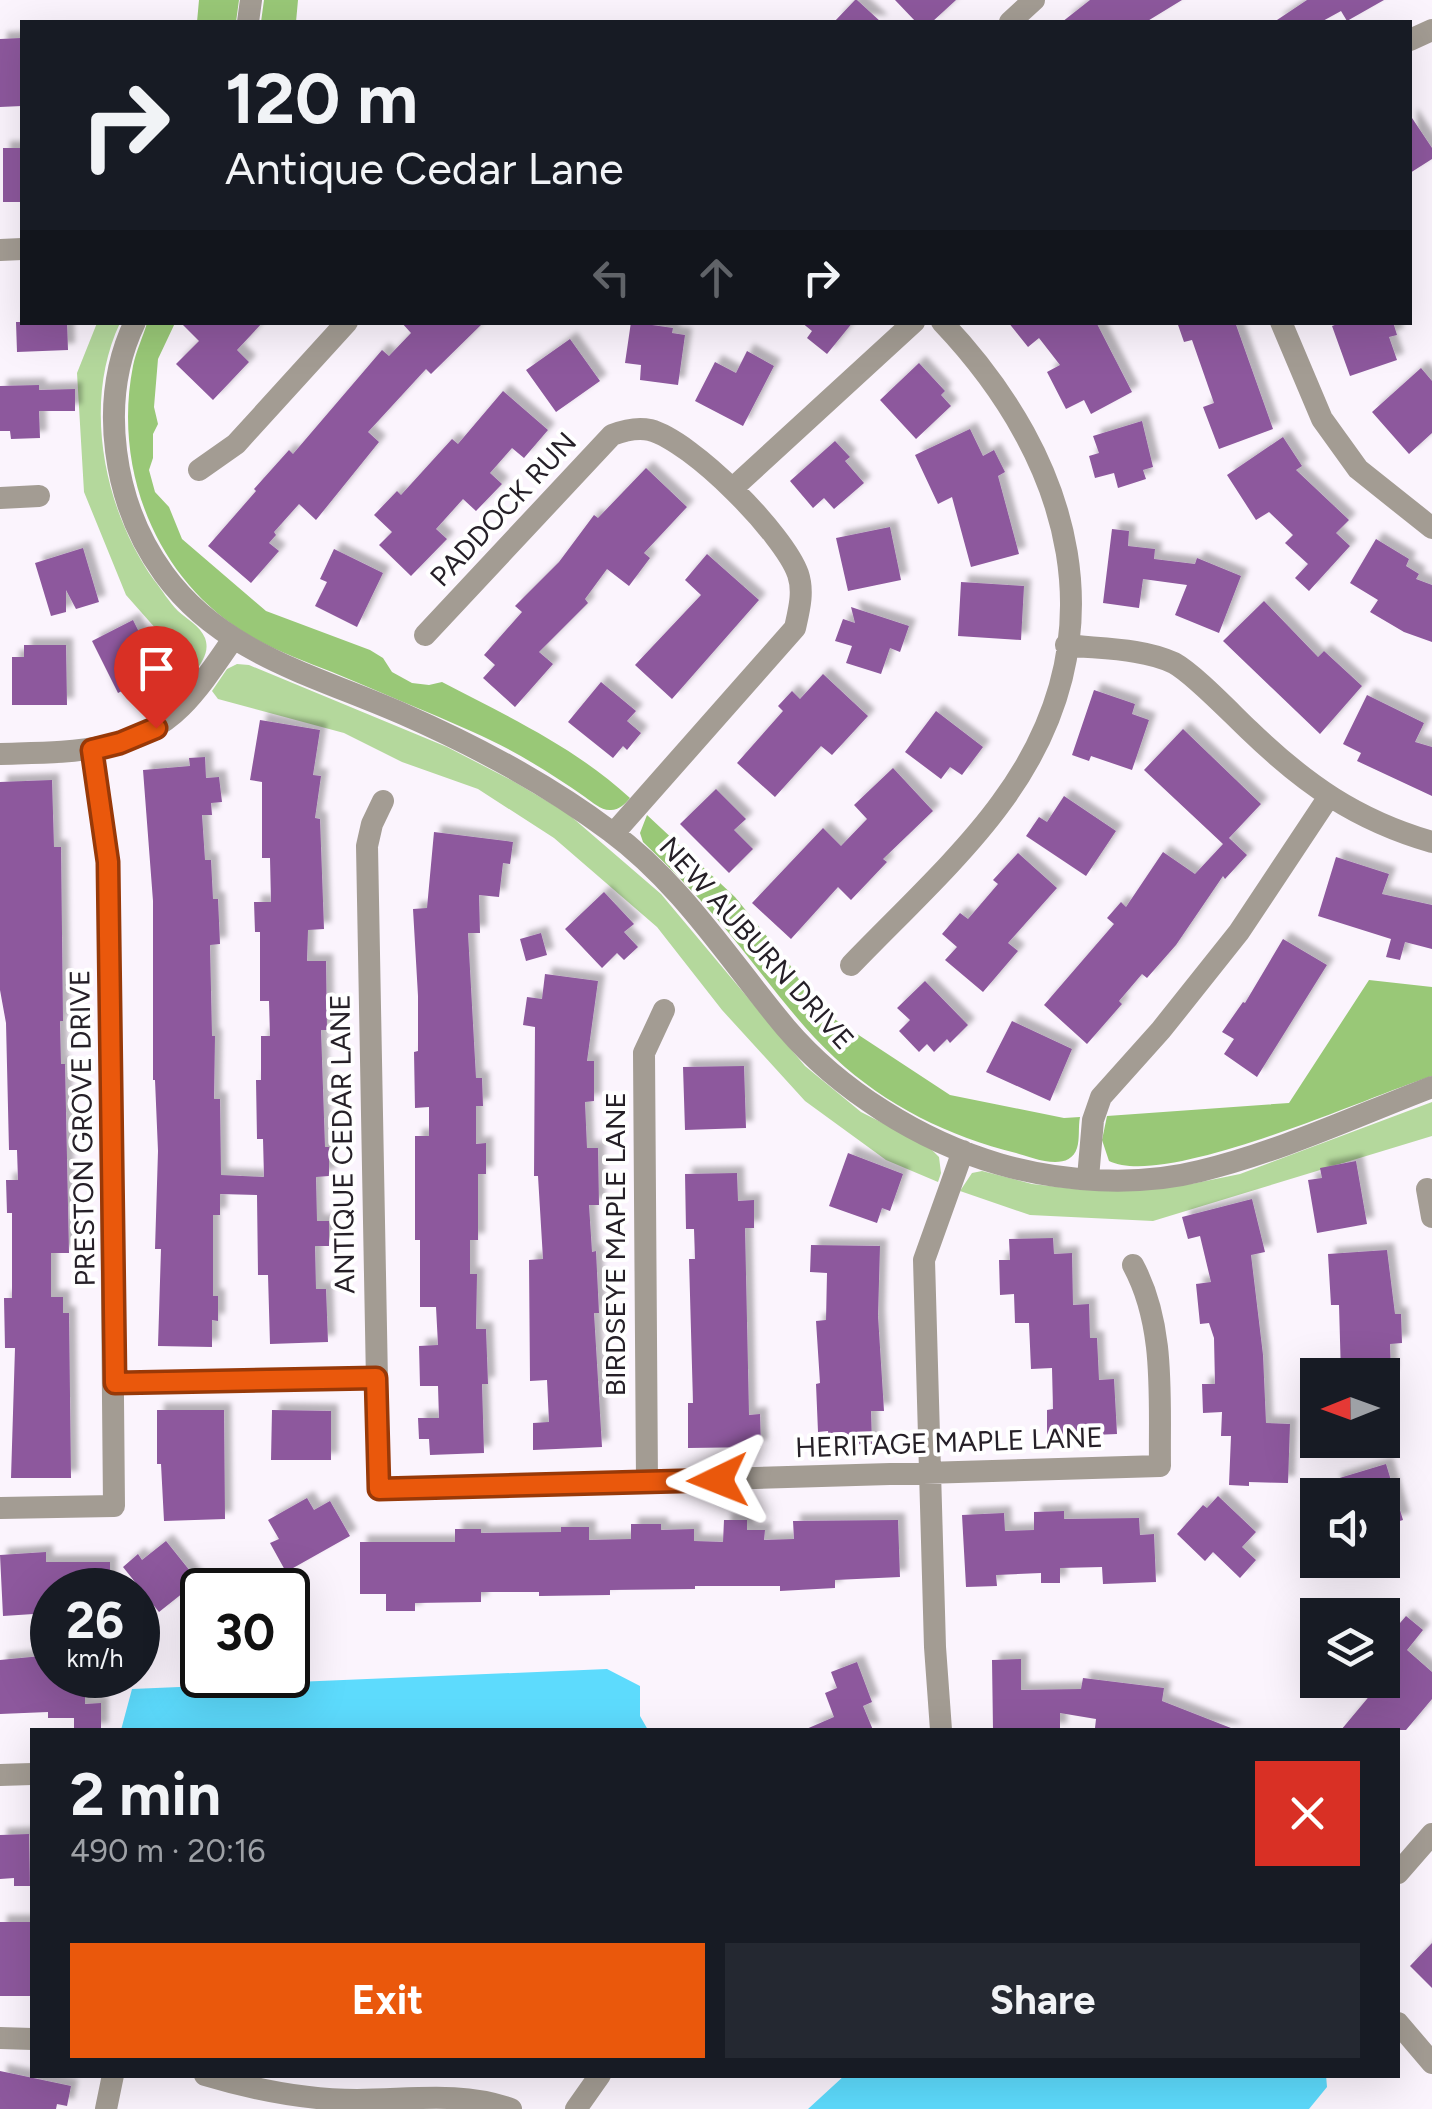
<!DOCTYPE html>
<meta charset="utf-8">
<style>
body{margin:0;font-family:Figtree,sans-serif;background:#242831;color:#f1f3f6;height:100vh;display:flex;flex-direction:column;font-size:38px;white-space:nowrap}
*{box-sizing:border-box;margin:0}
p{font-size:32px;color:#9ea1a6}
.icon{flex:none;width:55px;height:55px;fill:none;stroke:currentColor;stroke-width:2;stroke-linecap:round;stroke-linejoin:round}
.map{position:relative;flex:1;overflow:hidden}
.side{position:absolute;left:30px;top:1728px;width:1370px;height:350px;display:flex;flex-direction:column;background:#171b24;border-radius:0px;box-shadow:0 10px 40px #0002}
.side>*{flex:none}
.banner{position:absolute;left:20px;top:20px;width:1392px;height:305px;border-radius:0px;box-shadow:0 10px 40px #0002;background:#171b24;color:#f1f3f6;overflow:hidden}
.needle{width:65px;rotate:269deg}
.buttons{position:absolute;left:1300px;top:1358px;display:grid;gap:20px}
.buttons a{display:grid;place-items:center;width:100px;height:100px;border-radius:0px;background:#171b24;box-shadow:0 10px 40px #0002;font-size:50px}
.speed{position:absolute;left:30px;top:1568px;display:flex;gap:20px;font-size:50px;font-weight:700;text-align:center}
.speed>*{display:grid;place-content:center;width:130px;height:130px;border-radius:50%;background:#171b24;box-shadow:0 10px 40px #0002;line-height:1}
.speed small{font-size:25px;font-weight:400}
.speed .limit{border:5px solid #111;border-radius:15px;background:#fff;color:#111}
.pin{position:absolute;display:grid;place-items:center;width:85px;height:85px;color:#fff;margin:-102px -42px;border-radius:50% 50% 50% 0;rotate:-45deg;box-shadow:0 0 10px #0007}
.pin .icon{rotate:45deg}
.me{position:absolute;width:110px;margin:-55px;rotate:268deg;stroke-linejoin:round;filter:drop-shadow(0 0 8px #0008)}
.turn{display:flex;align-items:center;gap:35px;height:210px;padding:0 40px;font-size:45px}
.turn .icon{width:130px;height:130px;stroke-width:2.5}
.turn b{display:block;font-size:70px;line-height:85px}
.lanes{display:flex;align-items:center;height:95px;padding:0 40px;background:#0003;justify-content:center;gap:50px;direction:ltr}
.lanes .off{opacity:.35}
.round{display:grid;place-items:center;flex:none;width:105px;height:105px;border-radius:0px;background:#242831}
.head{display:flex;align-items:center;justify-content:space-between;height:170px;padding:0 40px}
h1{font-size:60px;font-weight:700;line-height:75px}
.action{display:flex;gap:20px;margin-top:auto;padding:20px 40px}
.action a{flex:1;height:115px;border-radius:0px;background:#ea580c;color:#fff;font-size:40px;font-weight:700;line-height:115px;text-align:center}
.action a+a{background:#242831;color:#f1f3f6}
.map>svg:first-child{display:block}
.green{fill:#b4d89c}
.forest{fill:#99c877}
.water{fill:#5ddbfd}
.building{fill:#8d589d;filter:url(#shadow)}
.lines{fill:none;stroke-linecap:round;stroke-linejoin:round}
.minor{stroke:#a39c93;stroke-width:22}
.route-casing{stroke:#983908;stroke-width:25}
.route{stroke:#ea580c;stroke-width:18}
.labels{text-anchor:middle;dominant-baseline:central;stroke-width:8;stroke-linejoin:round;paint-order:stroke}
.street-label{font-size:28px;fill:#262028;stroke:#fff}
</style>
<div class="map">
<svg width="1432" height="2109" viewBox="0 0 1432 2109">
<defs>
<filter id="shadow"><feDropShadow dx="7" dy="-7" stdDeviation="2.5" flood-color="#0004"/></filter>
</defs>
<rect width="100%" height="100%" fill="#fbf4fd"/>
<path class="green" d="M97,323H120C82,403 104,510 154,580C162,590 169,602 178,611C187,619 200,626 205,638C210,652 202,661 195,673L126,595L84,492L77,373Z
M237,664L249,665L447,747L513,781L567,813L661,894L805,1066L861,1112L928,1146L939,1157L941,1173L938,1182L886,1160L805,1101L722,1010L657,927L554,838L478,789L402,762L344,733L218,699L212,691L227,669Z
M1432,1102V1136L1153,1221L1030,1215L960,1191L972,1173L982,1171L1032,1184L1085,1190L1191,1184L1240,1174Z"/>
<path class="forest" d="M199,0H239L236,22H197Z
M264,0H298L296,22H261Z
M147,323H175L158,359L154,407L158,424L153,434V458L149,470L155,492L169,507L182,539L266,611L370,650L383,658L392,672L412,683L429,685L442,682C507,716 576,748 630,798C625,804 619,810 611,810C602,811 592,802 585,797C549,772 512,749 473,732C426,711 379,692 332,672C302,660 270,649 242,631C154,575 113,467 133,366C136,351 143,337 147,323Z
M647,815L735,897L790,965L816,1007L950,1095L1064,1118L1080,1117C1078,1127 1080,1139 1077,1148C1069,1173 1033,1158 1016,1153C950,1137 885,1105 835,1058C791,1017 757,965 717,919C694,892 669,867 643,842L640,833Z
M1369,980L1432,987V1076C1367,1097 1166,1189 1109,1161L1102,1140L1107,1116L1289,1103Z"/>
<path class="water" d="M607,1669L640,1686V1716L648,1730H121L132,1689Z
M845,2075H1326L1327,2087L1309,2109H808Z"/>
<path class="building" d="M855,0H857L881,22H834Z
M895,0H956L932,22H916Z
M1090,0H1182L1146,22H1062Z
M1307,0H1384L1347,21L1341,11L1321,22H1274Z
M21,38L22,106L0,107V39Z
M1410,115L1432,148V159L1410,173Z
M3,148H22V202H3Z
M16,322H67L68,350L17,352Z
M180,322H263L237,350L249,362L213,400L176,364L199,341Z
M401,322H484L431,374L426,369L368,432L379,442L316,520L299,504L274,532L276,535L269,543L279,551L251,583L208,546L256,491L254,489L289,450L293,454L382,350L389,356L411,333Z
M631,322L673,328L672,333L685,335L678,385L640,380L641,365L625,363Z
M801,322H853L827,354L807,338L812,331Z
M1008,322H1096L1132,392L1091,414L1084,400L1066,409L1047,372L1060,365L1039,338L1028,347Z
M1177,322H1235L1273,429L1219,449L1203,407L1214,403L1192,340L1184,342Z
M1343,322H1393L1397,335L1389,337L1397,360L1350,376L1332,326Z
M570,339L600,381L556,412L526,370Z
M747,351L774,366L743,426L695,401L715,362L736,373Z
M919,363L945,391L941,395L951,406L916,439L880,400Z
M1421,368L1432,381V433L1409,454L1372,412Z
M39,385V390L75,389V411H39L40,438L11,439L10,431H0V386Z
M503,391L548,430L524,458L512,448L490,473L502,484L476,511L463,499L436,529L447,539L411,576L379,545L392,532L374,515L397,491L401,495L452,439L458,444Z
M1142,421L1153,467L1143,470L1146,479L1118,488L1114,473L1095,478L1089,456L1099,453L1093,436Z
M970,429L983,456L994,450L1005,472L998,476L1019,554L971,567L952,497L938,504L915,455Z
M1283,437L1302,466L1296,470L1349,520L1336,533L1350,546L1309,591L1295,578L1308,564L1285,543L1293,535L1269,512L1256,520L1227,475Z
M835,441L850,457L845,461L864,483L834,509L824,498L813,508L790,481Z
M646,468L687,507L644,553L650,558L629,586L607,569L585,599L588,603L539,652L553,664L515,707L483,678L495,665L484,655L522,612L515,606L559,562L594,515L598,518Z
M890,527L901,580L848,591L836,538Z
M1112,529L1129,531L1128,546L1155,549L1154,559L1195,564L1197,558L1241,576L1219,633L1175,615L1187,585L1143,579L1139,608L1103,603Z
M1376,539L1409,559L1406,566L1419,574L1416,579L1432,585V642L1404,632L1370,612L1378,600L1350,583Z
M83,548L99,602L76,609L66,590V612L51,616L35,563Z
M334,549L383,573L357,627L315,606L327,582L320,579Z
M707,554L759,600L672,699L635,665L701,595L685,580Z
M961,582L1024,586L1021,640L958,636Z
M1264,601L1318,657L1324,651L1362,686L1320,734L1223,641Z
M851,607L909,626L900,652L890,648L881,674L846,663L852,646L835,641L843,619L855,623Z
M133,620L159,672L118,693L92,641Z
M24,645H66L67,705H12V657H24Z
M823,674L868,716L832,755L821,746L775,797L737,763L783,711L778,706L792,691L800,699Z
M601,682L636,711L627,721L641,733L627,750L623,746L613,758L568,722Z
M1094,690L1135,704L1132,714L1149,720L1132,770L1091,756L1089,761L1072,755Z
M1367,695L1424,723L1415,742L1432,747V796L1357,761L1361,753L1343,744Z
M936,711L983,747L962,775L950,767L941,779L905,752Z
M260,720L320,730L313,775L321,776L315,818L320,819L324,929L308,930L307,961H326L327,1030H321L325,1147H329V1176L316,1177L317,1221H329V1246H315L316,1289H326L328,1342L270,1344L268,1275H258L257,1195L220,1194V1215H213V1296H218V1321L212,1320V1347L158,1346L161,1249H155L158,1151L155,1080H153V901L143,770L190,766L189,758L205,757L206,778L219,777L222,802L211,803L212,815H202L205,860H211L213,899H218L220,944L210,945L212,1036H215L214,1099H220L221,1175L264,1177L263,1139H257L256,1080H261V1036H270L269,1001H260V932H255L254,902H271L270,858H262V782L250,780Z
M1183,729L1261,804L1229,838L1247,855L1225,879L1223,876L1176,945L1147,978L1142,974L1119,1001L1122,1004L1087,1044L1044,1005L1114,924L1107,918L1121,902L1126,907L1163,852L1195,874L1223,844L1144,770Z
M893,768L933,811L883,859L887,862L851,900L838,887L791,939L752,903L823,828L841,846L867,819L854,805Z
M52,780L54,847H61L63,1021H60L61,1064H65L69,1253H51V1297H63V1313H69L71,1478H11L15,1348H5L4,1298H12V1213H7L6,1180H18L17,1150H9L6,1023L0,990V782Z
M716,789L746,819L734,830L753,849L729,873L680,824Z
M1064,796L1116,831L1086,876L1026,836L1039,817L1047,822Z
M434,832L513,842L510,864L503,863L499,897L479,895L480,933H468L476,1078H482L483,1106H476V1144L486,1143V1174H478V1240H470V1274H477L476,1329H486L488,1384H482L484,1453L430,1455L429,1439H419L418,1418H439L438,1386H420L419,1346L438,1345L436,1307H420V1240H415V1136H429V1107L415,1108L414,1052L418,1051V996L413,909L427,908Z
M1018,853L1057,888L1008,943L1018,951L983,992L945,960L957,947L942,934L960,913L968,919L998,884L993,880Z
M1336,857L1389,874L1382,894L1432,905V949L1405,942L1400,960L1386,957L1391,939L1318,916Z
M604,892L634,924L624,932L638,947L624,960L617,953L602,968L565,929Z
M541,933L547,955L526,961L520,939Z
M1283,939L1327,965L1257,1077L1224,1054L1234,1039L1222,1032L1243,1002L1245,1003Z
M545,974L598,981L587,1061H594V1101L585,1102L587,1148H598L599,1205H589L592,1252L596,1251L599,1313H594L602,1447L533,1450V1423L549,1422L547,1380L530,1381L529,1260L543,1259L538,1176H534L535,1027L523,1025L527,997L542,999Z
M925,981L968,1025L950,1043L947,1039L934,1052L927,1044L919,1052L899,1031L910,1020L897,1008Z
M1012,1021L1072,1049L1050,1101L986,1072Z
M744,1066L746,1128L685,1130L683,1067Z
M848,1153L903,1174L890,1211L882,1208L877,1223L829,1206Z
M1356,1161L1367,1224L1317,1233L1308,1180L1322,1178L1320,1168Z
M737,1173L738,1201L754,1200V1228H745L749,1415L760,1414L761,1447L688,1448V1403H693L689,1259H695L694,1229H686L685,1174Z
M1252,1199L1265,1252L1251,1255L1263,1355L1266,1423L1290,1424L1288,1483L1249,1482V1486L1229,1485L1231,1436H1221L1222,1412L1203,1413L1202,1384H1215L1214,1338L1209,1323L1200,1324L1196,1284L1211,1282L1200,1236L1188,1239L1182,1217Z
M1053,1238L1054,1254L1072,1253L1073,1305L1089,1304L1090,1338H1097L1099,1380L1114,1379L1117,1434L1047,1437V1410L1053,1409L1052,1368L1031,1369L1029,1323H1015L1014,1294L1000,1295L999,1260H1010L1009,1239Z
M811,1245L880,1246L878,1316L884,1411H871L872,1444L829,1445L828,1431L818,1432L816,1384L820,1383L816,1321L826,1320L827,1273L810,1272Z
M1387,1250L1395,1314H1401L1402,1343L1390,1344L1391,1375H1341L1339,1305H1331L1328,1254Z
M157,1410H224L225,1519L164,1521L161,1464H157Z
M272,1410L331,1411V1460H271Z
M1386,1464L1403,1520L1382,1526V1495H1338L1333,1480Z
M1218,1496L1256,1532L1242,1547L1256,1560L1240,1578L1213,1552L1205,1561L1177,1534L1203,1505L1207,1508Z
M307,1498L314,1510L330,1501L350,1536L286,1572L270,1543L279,1539L268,1520Z
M1064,1511V1519L1139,1518L1140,1535L1154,1534L1156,1582L1103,1584L1102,1567L1060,1568V1583H1041V1573L996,1575L997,1586L966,1587L962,1515L1004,1513L1005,1531L1034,1530V1512Z
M724,1520H747V1530H765L764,1540L794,1539L793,1521L898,1520L900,1577L835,1580V1588L780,1591V1586H695V1589L610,1590V1595L539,1596V1592H481V1602L415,1603V1611H386V1594H360V1542H455V1529H481V1533L561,1532V1527H589V1540L631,1539V1524H661V1530L694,1529V1541L723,1542Z
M166,1541L198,1581L159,1612L123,1567L138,1554L142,1560Z
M46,1552V1562H110V1590H48L49,1613L3,1616L0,1555Z
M1406,1616L1423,1630L1407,1650L1432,1672V1699L1406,1730H1341L1382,1681V1670L1394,1656L1382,1644Z
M52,1655V1675H74V1682H85V1704L101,1703V1730H74V1718H48V1712L0,1714V1660Z
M1021,1659V1690L1081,1689L1083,1678L1164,1688L1162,1701L1236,1730H1104L1095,1728L1096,1719L1060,1713V1730H993L992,1660Z
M857,1662L872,1702L863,1706L873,1730H804L834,1717L825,1693L837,1688L831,1672Z
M29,1834L30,1886H14V1878L0,1879V1835Z
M0,1922H32V1996H0Z
M1432,1943V1988L1410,1966Z
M0,2071L71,2086L67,2106L57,2104L56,2109H0Z"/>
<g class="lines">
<path class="minor" d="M248,22L251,0
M1010,22L1034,0
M1410,40L1432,30
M0,250L22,249
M135,322C97,401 113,504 164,574C222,654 317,676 403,714C476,746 546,783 610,831C682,884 729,960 786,1028C839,1090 920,1141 999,1164C1061,1182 1137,1187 1200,1171C1279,1152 1356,1116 1432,1087
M1281,322L1322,419L1358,469L1432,528
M199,470L236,444L347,322
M733,488L914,322
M0,498L39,496
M425,635L612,435C625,430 637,427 650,430C692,441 784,534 798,574C804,592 799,610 795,628L614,833
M1066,645C1100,649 1143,648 1174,663C1194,674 1231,713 1249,730C1305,784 1356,820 1432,842
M0,754C64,752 133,755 181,707C201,687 217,662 233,639
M383,801L372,824L367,846L379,1489L1160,1466C1159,1399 1166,1326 1133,1265
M851,965C899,915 961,858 1001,803C1123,638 1074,461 942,322
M1088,1178L1093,1120L1101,1097L1161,1030L1239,932L1328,798
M1427,1189L1432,1217
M115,1383L376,1378
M647,1482L644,1053L664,1010
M0,1508L114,1506L108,862L92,749
M941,1730L935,1647L924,1260L963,1151
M0,1775L32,1774
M1398,1873L1432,1834
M1398,2023L1432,2063
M0,2038L32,2039
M205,2075C255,2090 304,2100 357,2100C410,2100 460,2091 511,2109
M106,2109L113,2075
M576,2109L600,2075"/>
</g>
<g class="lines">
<defs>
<path id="route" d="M156,728L120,743L92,750L108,862L115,1383L376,1378L379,1489L718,1480"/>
</defs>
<use href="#route" class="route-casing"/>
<use href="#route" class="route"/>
</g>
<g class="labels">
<g class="street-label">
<text transform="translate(503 509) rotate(-47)">PADDOCK RUN</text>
<text transform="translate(757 943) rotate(48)">NEW AUBURN DRIVE</text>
<text transform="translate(82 1128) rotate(-91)">PRESTON GROVE DRIVE</text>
<text transform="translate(342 1144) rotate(-91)">ANTIQUE CEDAR LANE</text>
<text transform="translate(615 1244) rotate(-90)">BIRDSEYE MAPLE LANE</text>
<text transform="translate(949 1442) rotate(-2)">HERITAGE MAPLE LANE</text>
</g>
</g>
</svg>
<div class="buttons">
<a><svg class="needle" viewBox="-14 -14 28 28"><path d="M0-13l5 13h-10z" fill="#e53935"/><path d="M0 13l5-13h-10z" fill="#9ea1a6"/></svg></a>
<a><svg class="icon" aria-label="sound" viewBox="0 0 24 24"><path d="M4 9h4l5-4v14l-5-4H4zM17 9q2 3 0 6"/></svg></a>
<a><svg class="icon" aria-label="layers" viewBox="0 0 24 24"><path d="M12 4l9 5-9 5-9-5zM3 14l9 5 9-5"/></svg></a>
</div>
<div class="speed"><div>26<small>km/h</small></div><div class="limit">30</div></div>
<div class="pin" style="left:156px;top:728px;background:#d93025"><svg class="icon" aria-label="arrive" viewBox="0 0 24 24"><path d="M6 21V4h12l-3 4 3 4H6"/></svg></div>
<svg class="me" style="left:718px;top:1480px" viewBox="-20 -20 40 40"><path d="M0-17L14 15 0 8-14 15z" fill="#ea580c" stroke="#fff" stroke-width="4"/></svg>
<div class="banner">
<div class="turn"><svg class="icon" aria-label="right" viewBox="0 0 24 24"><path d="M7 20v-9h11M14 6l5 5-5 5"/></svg><div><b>120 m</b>Antique Cedar Lane</div></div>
<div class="lanes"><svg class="icon off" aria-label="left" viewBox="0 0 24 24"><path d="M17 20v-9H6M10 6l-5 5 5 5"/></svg><svg class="icon off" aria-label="ahead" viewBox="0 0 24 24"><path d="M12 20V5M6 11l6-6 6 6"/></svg><svg class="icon" aria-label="right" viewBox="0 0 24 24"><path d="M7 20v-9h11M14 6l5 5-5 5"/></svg></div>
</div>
<section class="side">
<div class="head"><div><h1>2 min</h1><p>490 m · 20:16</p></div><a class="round" style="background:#d93025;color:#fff"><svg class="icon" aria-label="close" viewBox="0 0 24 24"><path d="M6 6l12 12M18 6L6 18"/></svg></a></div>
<div class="action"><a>Exit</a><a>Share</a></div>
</section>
</div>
